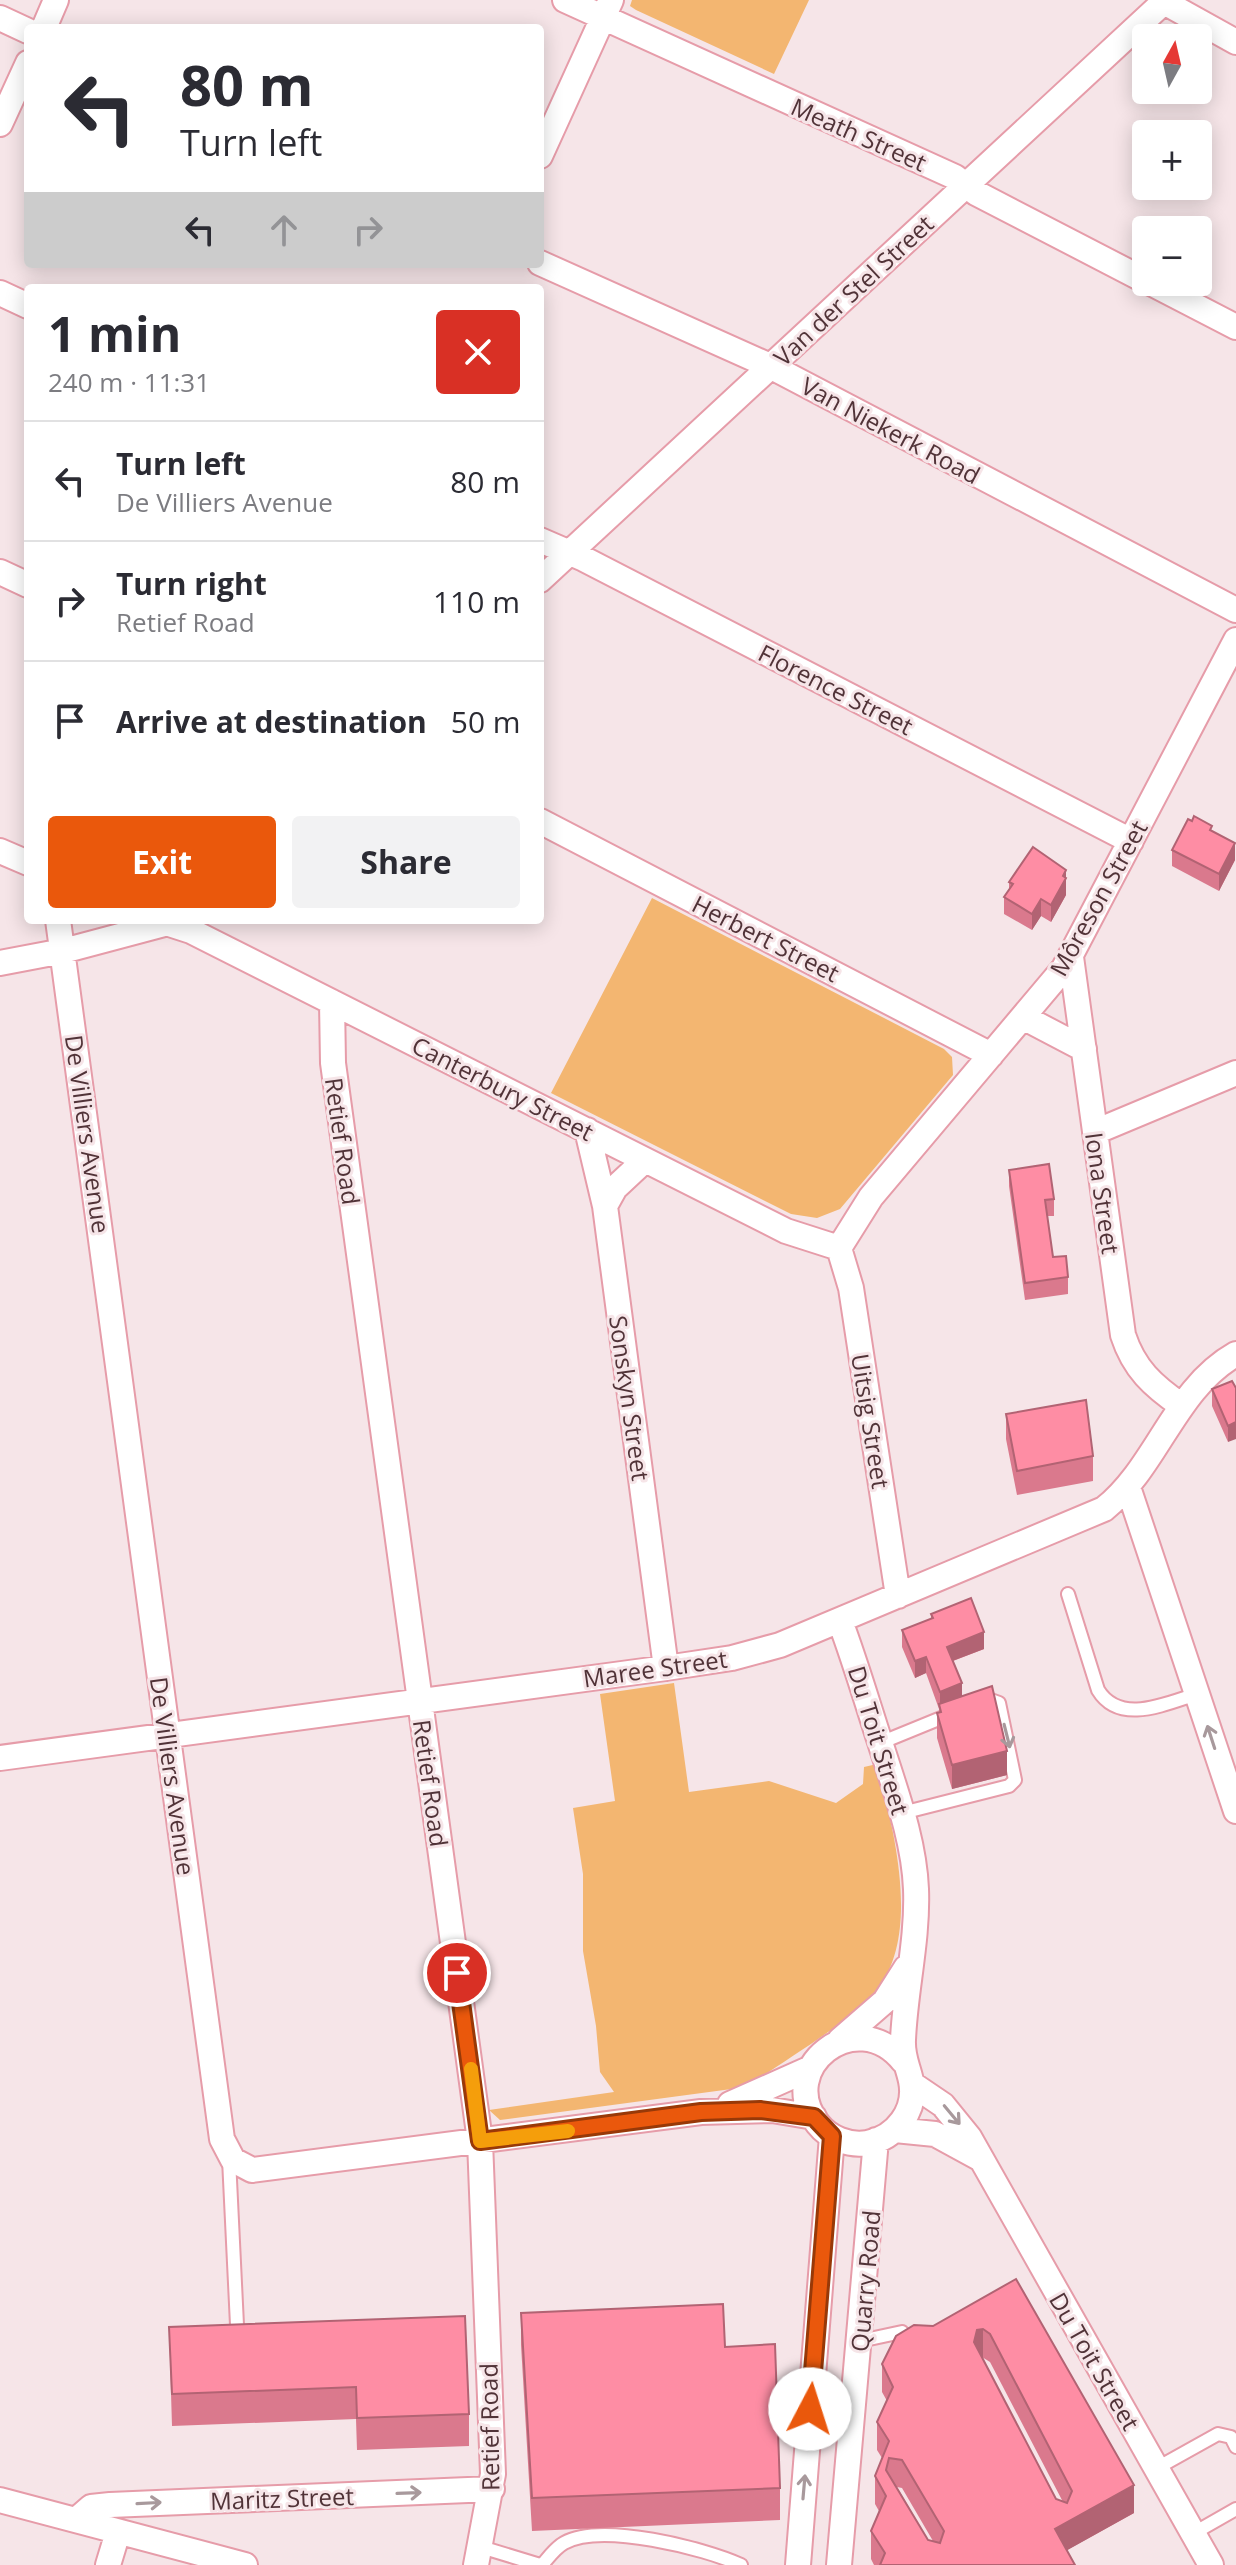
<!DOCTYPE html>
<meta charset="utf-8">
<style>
body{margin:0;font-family:"Open Sans",sans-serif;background:#f2f2f3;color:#2b2b33;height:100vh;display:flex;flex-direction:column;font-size:30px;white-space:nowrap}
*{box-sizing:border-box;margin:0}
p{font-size:26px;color:#7c7c81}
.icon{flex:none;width:44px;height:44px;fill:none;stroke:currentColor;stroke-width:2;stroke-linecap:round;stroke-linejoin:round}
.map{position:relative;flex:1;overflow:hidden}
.details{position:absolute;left:24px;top:284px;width:520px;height:640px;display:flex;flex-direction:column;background:#fff;border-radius:8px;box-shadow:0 4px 20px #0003}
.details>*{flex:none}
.guide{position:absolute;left:24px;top:24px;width:520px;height:244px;border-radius:8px;box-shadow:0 4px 20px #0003;background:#fff;color:#2b2b33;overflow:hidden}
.needle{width:52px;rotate:8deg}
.buttons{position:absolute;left:1132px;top:24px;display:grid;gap:16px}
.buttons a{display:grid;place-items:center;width:80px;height:80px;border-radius:8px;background:#fff;box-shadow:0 4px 20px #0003;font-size:40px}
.pin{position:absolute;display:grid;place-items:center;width:68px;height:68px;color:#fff;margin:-34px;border:4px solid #fff;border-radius:50%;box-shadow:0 2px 8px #0007}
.me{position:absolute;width:88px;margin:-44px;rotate:5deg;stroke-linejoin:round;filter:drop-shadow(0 0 6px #0008)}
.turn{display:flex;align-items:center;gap:28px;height:168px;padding:0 24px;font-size:36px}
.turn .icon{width:104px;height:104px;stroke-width:2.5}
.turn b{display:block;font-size:56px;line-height:68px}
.lanes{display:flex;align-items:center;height:76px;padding:0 24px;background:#0003;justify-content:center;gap:40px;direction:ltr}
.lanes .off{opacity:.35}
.round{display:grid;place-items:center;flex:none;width:84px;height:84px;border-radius:8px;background:#f2f2f3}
.summary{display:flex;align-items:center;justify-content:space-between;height:136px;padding:0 24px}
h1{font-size:48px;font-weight:700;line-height:60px}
.primary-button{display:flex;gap:16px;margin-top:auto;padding:16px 24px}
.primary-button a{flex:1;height:92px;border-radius:8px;background:#ea580c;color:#fff;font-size:32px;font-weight:700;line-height:92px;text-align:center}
.primary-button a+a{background:#f2f2f3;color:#2b2b33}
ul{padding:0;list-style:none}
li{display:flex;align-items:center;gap:24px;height:120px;padding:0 24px;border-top:2px solid #e1e1e2}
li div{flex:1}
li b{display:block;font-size:30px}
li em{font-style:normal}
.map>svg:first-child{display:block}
.green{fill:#f3b671}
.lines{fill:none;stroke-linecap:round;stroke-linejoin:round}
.lane-casing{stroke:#e69ca9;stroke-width:16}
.street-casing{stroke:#e69ca9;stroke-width:28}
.lane{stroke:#fff;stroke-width:12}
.street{stroke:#fff;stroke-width:24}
.wall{fill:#da798d;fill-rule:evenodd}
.shaded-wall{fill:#b26373}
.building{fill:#fe8da4;stroke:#b26373;stroke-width:2;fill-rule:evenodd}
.oneway{stroke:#a8999c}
.route-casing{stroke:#983908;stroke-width:20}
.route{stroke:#ea580c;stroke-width:14}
.slow{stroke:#f59e0b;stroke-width:14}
.labels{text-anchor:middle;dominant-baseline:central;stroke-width:6;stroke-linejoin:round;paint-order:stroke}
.street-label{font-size:24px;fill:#513338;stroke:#f6e5e8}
</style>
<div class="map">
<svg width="1236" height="2565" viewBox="0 0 1236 2565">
<rect width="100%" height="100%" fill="#f6e5e8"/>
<path class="green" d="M632,0H809L774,74L636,10L630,6Z
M652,898L944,1049L952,1057L953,1075L840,1209L817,1218L791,1214L551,1093Z
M674,1683L689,1792L769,1781L836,1803L863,1784L864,1767L877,1764C893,1829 922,1932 877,1990C856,2018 785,2060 754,2082L739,2088L500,2120L489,2110L614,2092L600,2072L596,2026L583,1951V1874L573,1808L615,1801L600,1694Z"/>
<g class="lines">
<defs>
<path id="lane" d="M1068,1594L1098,1690C1120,1726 1167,1703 1197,1694
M880,1743L951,1714
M902,1813L1009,1786L1015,1780L999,1703L988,1699L979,1703
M229,2159L237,2325
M860,2341L902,2332
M1157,2468L1218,2434L1231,2437L1236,2447
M1194,2533L1236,2509
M481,2547L540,2565
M542,2565C549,2557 555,2548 564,2543C601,2522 704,2548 741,2565"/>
<path id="street" d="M565,0L955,177L976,193L1146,281
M1164,2L1236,42
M0,18L28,31
M44,28L56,0
M0,124L28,63
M540,156L611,0
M540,263L770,366L1236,610
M1149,282L1236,327
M0,293L28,306
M540,540L584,559L1131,841
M0,572L28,585
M540,580L1166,0
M540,821L991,1055
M0,851L28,863
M58,920L222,2139L233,2160L252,2170L701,2112L772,2110L814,2117
M157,920L191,931L786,1231L839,1248
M1071,957L1123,1335C1134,1369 1153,1386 1182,1406
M0,963L63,951L172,922
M332,1002L333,1063L480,2141L493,2474L476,2565
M1023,1017L1084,1049
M587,1130L605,1206L666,1668
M1095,1132L1236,1073
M605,1206L615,1188L645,1160
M839,1248L871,1197L1064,968L1236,640
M839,1248L851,1288L898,1596
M1128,1487L1236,1811
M840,1621C855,1661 867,1702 880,1742C895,1790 914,1839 916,1889C918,1940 905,1990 903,2040C902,2057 908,2066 911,2081C917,2110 896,2138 867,2143C849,2146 829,2138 818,2124C774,2069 856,2003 903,2061
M0,1758L666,1668L732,1658L780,1645L1104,1509C1158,1466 1174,1389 1236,1354
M840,2040L885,2001L906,1968
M912,2084L943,2105L969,2137L1211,2565
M730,2104L811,2068
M895,2130L935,2134L979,2158
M0,2500L245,2565
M76,2520L91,2507L110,2505L492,2489
M108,2565L118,2532
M798,2565L832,2136
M839,2565L876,2140"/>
</defs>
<use href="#lane" class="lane-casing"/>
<use href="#street" class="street-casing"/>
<use href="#lane" class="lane"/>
<use href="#street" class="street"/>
</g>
<path class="wall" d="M1212,831L1235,860L1219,891L1172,866V850Z
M1066,870V895L1051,922L1041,916L1032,930L1004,914V897L1009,889V882Z
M1009,1170L1054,1199V1216H1047L1053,1257L1068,1277V1294L1025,1300L1009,1186Z
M1232,1381L1228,1442L1212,1406V1389Z
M1006,1414L1093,1456V1481L1017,1495L1006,1439Z
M931,1614L984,1649L953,1661L962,1696L1007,1775L952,1789L937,1738V1713H939V1709L926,1673L915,1678L902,1647V1630L931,1619Z
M1016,2279L1134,2513L1067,2550L1075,2565H874L871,2559V2531L879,2511L875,2504V2476L882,2458L877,2450V2422L887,2401L882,2392V2364L933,2326ZM982,2357L990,2362L1063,2502L1056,2499ZM897,2487L902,2488L933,2541L928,2540Z
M521,2313L725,2347L780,2488V2520L532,2531L521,2345Z
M169,2327L469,2414V2446L357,2450L356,2419L172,2426Z"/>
<path class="shaded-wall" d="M1235,843V860L1219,891V874Z
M1066,870V895L1051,922V905Z
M1041,899V916L1032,930V914Z
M1236,1422V1439L1228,1442V1426Z
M984,1632V1649L947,1663V1647Z
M926,1657V1673L915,1678V1661Z
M962,1683V1700L940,1705V1692Z
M1007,1751V1775L952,1789V1765Z
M983,2329V2357L977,2358L974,2342L977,2330Z
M1134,2485V2513L1055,2557V2529Z"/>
<path class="building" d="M1194,816L1212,826L1210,830L1235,843L1219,874L1172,850L1188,819L1192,821Z
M1033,847L1066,870L1063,876L1066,878L1051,905L1041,899L1032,914L1004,897L1013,884L1009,882Z
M1049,1164L1054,1199L1045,1200L1053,1257L1066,1256L1068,1277L1025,1283L1009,1170Z
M1232,1381L1236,1388V1422L1228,1426L1212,1389Z
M1086,1400L1093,1456L1017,1471L1006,1414Z
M971,1598L984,1632L947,1647L962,1683L940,1692L926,1657L915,1661L902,1630L933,1618L931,1614Z
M992,1686L1007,1751L952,1765L937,1713L941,1712L939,1704Z
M1016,2279L1134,2485L1055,2529L1075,2565H880L885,2553L871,2531L886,2496L875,2476L889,2441L877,2422L893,2387L882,2364L896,2336L914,2325L933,2326ZM983,2329L990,2334L1072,2491L1067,2503L1056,2499L974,2342L977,2330ZM889,2458L902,2460L944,2531L940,2543L928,2540L886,2470Z
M723,2304L725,2347L775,2344L780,2488L532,2498L521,2313Z
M465,2316L469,2414L357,2418L356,2387L172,2394L169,2327Z"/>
<defs><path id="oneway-shaft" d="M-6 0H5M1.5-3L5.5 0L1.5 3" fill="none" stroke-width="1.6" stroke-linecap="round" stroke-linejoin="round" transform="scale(2)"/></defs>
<g class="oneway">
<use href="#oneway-shaft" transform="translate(1007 1736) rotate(76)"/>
<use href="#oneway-shaft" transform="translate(1211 1737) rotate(-108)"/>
<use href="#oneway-shaft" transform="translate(952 2115) rotate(50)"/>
<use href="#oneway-shaft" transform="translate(804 2487) rotate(-85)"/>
<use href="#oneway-shaft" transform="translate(409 2493) rotate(-2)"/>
<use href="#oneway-shaft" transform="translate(149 2503) rotate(-3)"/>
</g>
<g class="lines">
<defs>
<path id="route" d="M457,1973L480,2141L701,2112L760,2110L814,2117L832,2136L810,2409"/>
</defs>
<use href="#route" class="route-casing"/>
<use href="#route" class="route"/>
<path class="slow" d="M471,2069L480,2141L568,2131"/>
</g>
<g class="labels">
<g class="street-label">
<text transform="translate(859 134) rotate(24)">Meath Street</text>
<text transform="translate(853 290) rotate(-43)">Van der Stel Street</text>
<text transform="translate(891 430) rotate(28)">Van Niekerk Road</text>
<text transform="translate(836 689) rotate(27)">Florence Street</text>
<text transform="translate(1098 898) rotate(-61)">Môreson Street</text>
<text transform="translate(766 938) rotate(27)">Herbert Street</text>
<text transform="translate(503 1088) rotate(27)">Canterbury Street</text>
<text transform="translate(88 1134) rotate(82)">De Villiers Avenue</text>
<text transform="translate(343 1141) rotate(82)">Retief Road</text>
<text transform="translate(1103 1193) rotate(82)">Iona Street</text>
<text transform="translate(630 1398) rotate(82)">Sonskyn Street</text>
<text transform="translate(871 1421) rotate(81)">Uitsig Street</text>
<text transform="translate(655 1668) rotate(-8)">Maree Street</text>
<text transform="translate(879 1740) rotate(73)">Du Toit Street</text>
<text transform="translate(173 1776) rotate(82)">De Villiers Avenue</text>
<text transform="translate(431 1783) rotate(82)">Retief Road</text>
<text transform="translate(865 2281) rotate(-85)">Quarry Road</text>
<text transform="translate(1095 2361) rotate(60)">Du Toit Street</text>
<text transform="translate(489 2427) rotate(-91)">Retief Road</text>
<text transform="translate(282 2498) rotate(-2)">Maritz Street</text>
</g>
</g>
</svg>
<div class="buttons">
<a><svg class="needle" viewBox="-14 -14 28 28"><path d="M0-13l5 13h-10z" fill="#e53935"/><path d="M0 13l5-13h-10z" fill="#7c7c81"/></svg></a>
<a>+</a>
<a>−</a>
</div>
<div class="pin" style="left:457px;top:1973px;background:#d93025"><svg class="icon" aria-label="arrive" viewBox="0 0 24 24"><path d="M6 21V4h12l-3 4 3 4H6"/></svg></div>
<svg class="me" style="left:810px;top:2409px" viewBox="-20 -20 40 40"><circle r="19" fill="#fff"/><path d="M0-13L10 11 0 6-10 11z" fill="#ea580c"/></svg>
<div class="guide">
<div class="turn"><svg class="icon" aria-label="left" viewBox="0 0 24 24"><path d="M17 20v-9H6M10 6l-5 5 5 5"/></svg><div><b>80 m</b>Turn left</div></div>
<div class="lanes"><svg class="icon" aria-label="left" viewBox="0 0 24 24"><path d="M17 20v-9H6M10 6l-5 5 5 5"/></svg><svg class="icon off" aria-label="ahead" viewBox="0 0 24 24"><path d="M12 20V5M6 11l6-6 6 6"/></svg><svg class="icon off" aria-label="right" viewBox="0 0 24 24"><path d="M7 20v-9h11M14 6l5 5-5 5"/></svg></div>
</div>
<section class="details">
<div class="summary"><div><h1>1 min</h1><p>240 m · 11:31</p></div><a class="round" style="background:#d93025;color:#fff"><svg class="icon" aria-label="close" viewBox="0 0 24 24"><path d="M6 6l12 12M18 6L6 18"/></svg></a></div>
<ul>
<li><svg class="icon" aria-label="left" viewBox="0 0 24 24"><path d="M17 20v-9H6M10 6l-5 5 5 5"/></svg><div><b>Turn left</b><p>De Villiers Avenue</p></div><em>80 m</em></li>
<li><svg class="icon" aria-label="right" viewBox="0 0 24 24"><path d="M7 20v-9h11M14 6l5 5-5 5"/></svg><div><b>Turn right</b><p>Retief Road</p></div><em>110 m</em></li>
<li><svg class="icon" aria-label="arrive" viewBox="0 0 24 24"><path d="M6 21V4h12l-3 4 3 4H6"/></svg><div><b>Arrive at destination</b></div><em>50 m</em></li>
</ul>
<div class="primary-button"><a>Exit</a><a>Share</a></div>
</section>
</div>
